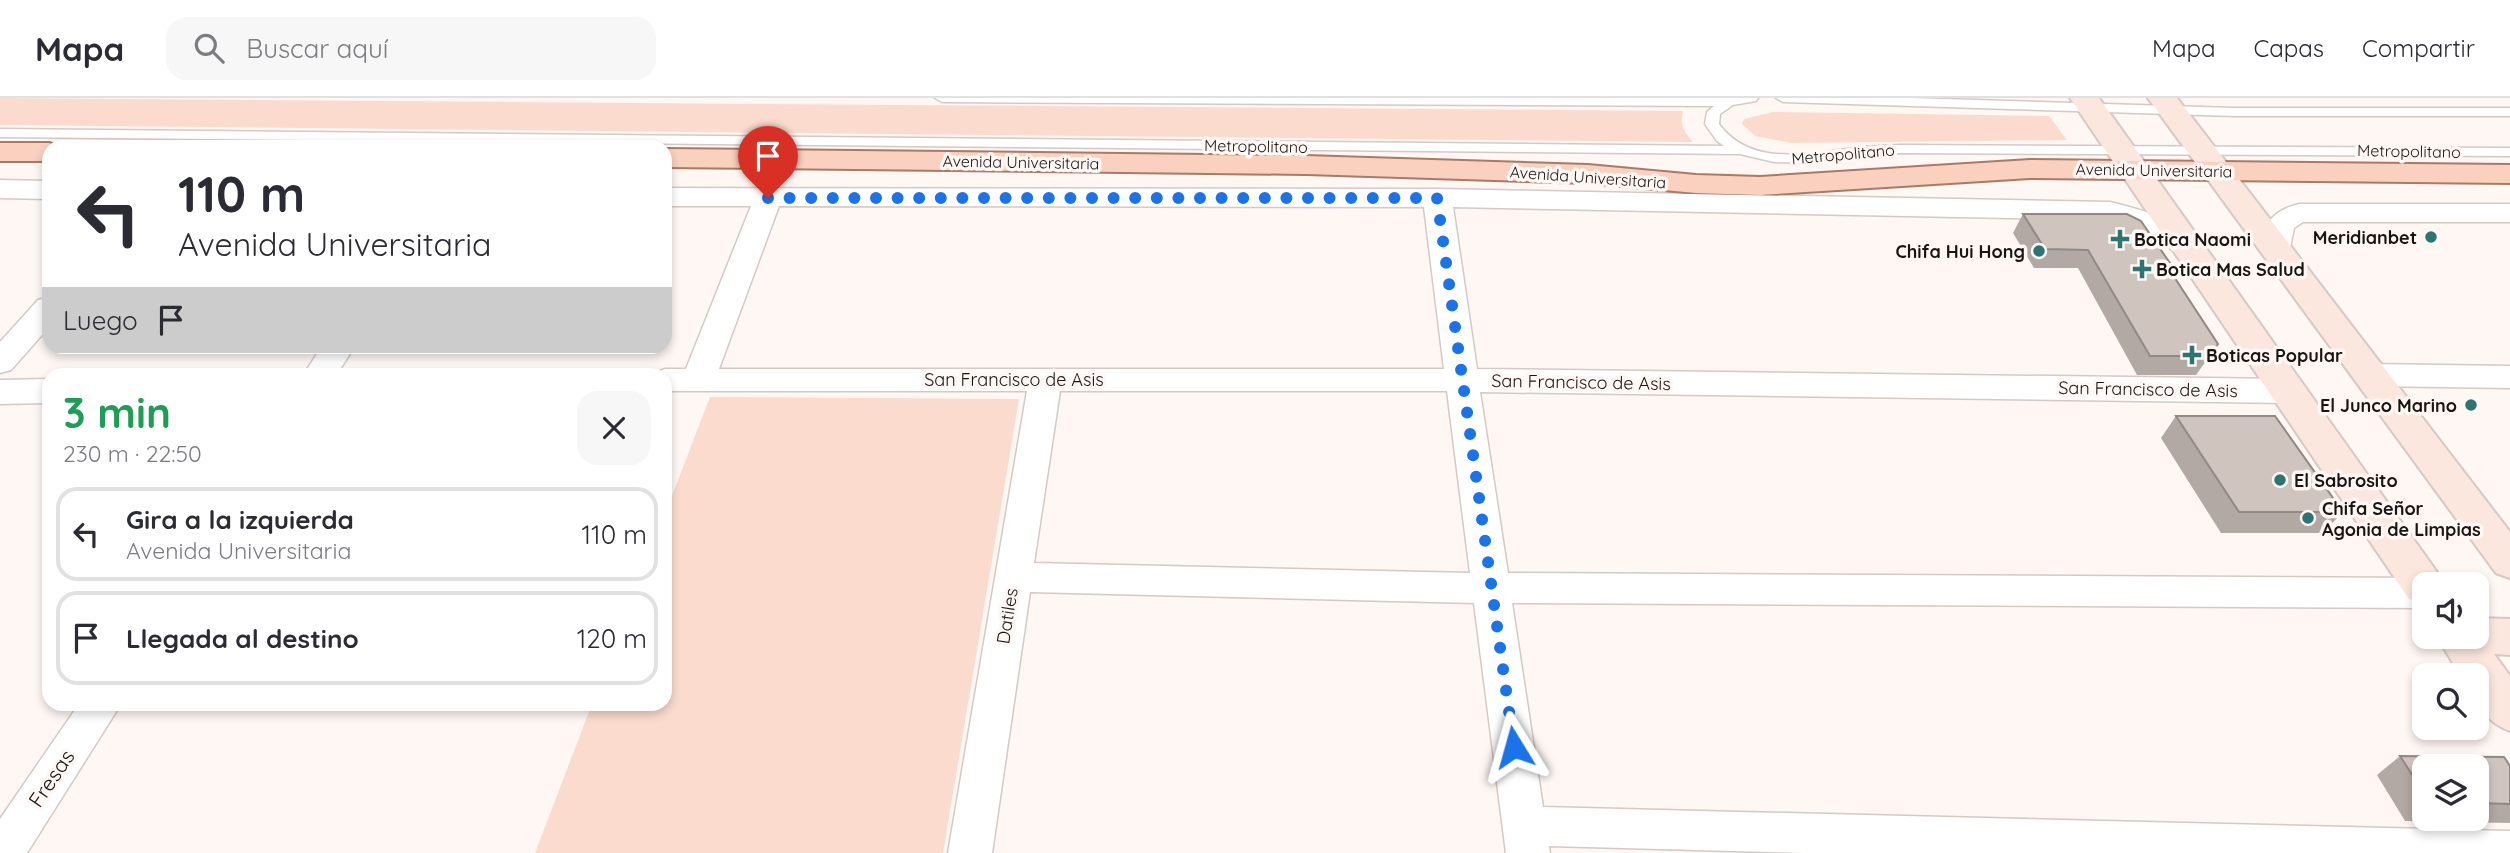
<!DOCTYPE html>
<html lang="es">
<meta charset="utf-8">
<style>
body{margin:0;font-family:Quicksand,sans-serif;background:#f7f7f7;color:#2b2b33;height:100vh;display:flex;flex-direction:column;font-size:26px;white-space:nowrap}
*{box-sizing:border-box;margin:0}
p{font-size:23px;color:#7c7c81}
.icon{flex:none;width:38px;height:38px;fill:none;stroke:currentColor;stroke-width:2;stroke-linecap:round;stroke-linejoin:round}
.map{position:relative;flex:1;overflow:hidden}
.details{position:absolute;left:42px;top:270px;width:630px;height:343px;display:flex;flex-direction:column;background:#fff;border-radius:21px;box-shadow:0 4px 10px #0003}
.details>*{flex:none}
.top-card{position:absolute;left:42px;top:42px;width:630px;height:214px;border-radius:21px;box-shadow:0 4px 10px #0003;background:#fff;color:#2b2b33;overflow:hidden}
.tools{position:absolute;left:2412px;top:474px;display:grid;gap:14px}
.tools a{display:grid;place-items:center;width:77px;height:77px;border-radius:14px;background:#fff;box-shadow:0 4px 10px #0003;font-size:35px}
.pin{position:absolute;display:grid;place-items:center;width:60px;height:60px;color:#fff;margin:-72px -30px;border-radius:50% 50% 50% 0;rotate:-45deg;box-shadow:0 0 7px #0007}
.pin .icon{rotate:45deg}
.me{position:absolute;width:77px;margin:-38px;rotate:352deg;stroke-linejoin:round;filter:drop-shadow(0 0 5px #0008)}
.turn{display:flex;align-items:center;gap:24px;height:147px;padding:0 21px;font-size:32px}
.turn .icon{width:91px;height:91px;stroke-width:2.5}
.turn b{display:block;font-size:49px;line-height:60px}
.then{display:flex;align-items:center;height:66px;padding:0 21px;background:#0003;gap:14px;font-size:26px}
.round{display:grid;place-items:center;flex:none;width:74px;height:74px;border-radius:21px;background:#f7f7f7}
.overview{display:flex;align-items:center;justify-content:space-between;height:119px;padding:0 21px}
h1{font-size:42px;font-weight:700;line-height:52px;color:#1e9e55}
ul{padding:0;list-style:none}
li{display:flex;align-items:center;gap:21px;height:94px;margin:0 14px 10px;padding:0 7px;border:4px solid #e1e1e2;border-radius:21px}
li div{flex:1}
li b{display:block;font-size:26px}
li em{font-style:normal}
header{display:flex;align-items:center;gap:42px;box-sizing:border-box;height:98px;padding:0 35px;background:#fff;border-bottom:2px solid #e1e1e2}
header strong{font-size:33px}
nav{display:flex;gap:38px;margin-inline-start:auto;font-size:24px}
.search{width:490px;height:63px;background:#f7f7f7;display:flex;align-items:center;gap:18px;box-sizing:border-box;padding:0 24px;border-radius:21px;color:#7c7c81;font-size:26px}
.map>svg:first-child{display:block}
.green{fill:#fbdbce}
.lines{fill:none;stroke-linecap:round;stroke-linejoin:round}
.lane-casing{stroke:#d5c9c5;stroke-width:3}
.street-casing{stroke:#d5c9c5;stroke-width:3}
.secondary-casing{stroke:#d5c9c5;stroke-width:4}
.primary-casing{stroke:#a97a67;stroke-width:4}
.lane{fill:#fff;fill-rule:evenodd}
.street{fill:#fff;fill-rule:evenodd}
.secondary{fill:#fce7df;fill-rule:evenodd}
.primary{fill:#fad0bf;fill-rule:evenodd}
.wall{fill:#b3a9a4;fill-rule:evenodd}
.building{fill:#d0c4bf;stroke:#928986;stroke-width:2}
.route{stroke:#1a73e8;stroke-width:12;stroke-dasharray:0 21.6}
.poi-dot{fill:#2c7573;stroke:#fef7f4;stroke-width:2.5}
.labels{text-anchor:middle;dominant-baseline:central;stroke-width:7;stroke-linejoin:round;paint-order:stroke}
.far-street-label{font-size:16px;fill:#191513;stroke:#fef7f4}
.poi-label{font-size:18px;font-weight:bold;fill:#191513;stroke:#fef7f4;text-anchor:start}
.street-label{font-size:18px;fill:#191513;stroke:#fef7f4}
.near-street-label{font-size:21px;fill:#191513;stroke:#fef7f4}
</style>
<header>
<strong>Mapa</strong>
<div class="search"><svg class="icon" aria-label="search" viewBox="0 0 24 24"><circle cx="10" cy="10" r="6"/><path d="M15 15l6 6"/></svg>Buscar aquí</div>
<nav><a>Mapa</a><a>Capas</a><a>Compartir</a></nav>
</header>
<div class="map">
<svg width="2510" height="755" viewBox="0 0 2510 755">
<rect width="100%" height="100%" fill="#fef7f4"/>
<path class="green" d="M0,0L1683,13C1680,27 1684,34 1693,44L0,27Z
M1773,14L2049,18L2067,42L1792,45L1755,38L1742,26L1744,21Z
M710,299L1019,301L943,755H535L592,606H665V416Z"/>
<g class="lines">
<defs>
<path id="lane" d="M935,0H1758L1756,3L1733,7L1720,16L1719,26C1751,70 1810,55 1855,50C1870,48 1885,48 1899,47L2510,50V58L1899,55L1854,58L1812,65L1774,64L1740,56L0,39V31L1724,48L1717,43L1705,26L1707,14L1714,8L942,4Z
M1776,0H1910L2234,10H2510V18H2234L1783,4Z"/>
<path id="street" d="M0,82L49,83V101L0,100Z
M665,90L1437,91L2110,104C2143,112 2185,123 2205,153L2201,160C2177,166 2170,146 2151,137C2137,131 2121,127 2107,122L1453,109L1477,271L2287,281L2299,285L2304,293L2299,301L2287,305L1480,294L1508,475L2424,480L2438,486H2424V510L1512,505L1543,709L2510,733V755H1805L1549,748L1550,755H1506L1474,505L1030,494L992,755H948L1027,293H665V276H652L665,271H686L751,108H665ZM779,108L1424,109L1444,271H719ZM1060,293H1447L1470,475L1034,465Z
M2299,106H2510V124H2303L2294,130L2290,150L2286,157L2275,159L2264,157L2260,150C2263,125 2274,112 2299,106Z
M49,199V229L11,272L0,275V244L38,202Z
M322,248H355L337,276H304Z
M2370,266L2510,268V290L2370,288L2358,285L2354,277L2358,269Z
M49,281V305L0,306V282Z
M79,606H121L27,755H0V721Z"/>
<path id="secondary" d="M2070,0H2099L2439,477L2443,486H2424V505L2409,501Z
M2148,0H2177L2510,434V480L2496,475Z
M2476,520L2510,521V557L2494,556L2510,578V633C2483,623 2476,605 2476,578H2461L2437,539H2476Z"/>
<path id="primary" d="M0,45H49L61,49H49V63H0Z
M665,51L1306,58L1588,67L1696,77L1760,79L2030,62L2510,67V85L2030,80L1760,97L1696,95L1588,85L1306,76L665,69Z"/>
</defs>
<use href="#lane" class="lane-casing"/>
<use href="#street" class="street-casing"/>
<use href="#secondary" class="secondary-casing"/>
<use href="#primary" class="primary-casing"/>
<use href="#lane" class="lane"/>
<use href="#street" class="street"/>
<use href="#secondary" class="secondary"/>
<use href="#primary" class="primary"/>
</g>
<path class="wall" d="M2023,116L2172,168L2169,171L2218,246L2196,277H2137L2078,170H2034L2013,135Z
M2176,318L2343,414L2323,435H2221L2161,340Z
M2400,658L2510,668V725L2405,723L2377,677ZM2424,668H2476V721H2424Z"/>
<path class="building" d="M2023,116H2127L2141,123L2172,168H2167L2218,246L2209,258H2150L2088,152L2045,151Z
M2176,318H2275L2343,414H2239Z
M2400,658L2504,659L2510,668V706L2476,705V668H2424V695Z"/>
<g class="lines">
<path class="route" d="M768,100H1437L1514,649"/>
</g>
<g class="poi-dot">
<circle cx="2431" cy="139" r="7"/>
<path d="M2116.5 130.5h7v7h7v7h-7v7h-7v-7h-7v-7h7z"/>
<circle cx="2039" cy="153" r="7"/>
<path d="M2138.5 160.5h7v7h7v7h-7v7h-7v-7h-7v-7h7z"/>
<path d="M2188.5 246.5h7v7h7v7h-7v7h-7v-7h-7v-7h7z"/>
<circle cx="2471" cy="307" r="7"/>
<circle cx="2280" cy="382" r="7"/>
<circle cx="2308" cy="420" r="7"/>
</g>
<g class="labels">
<g class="far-street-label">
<text transform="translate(1256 48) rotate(1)">Metropolitano</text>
<text transform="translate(2409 53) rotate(1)">Metropolitano</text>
<text transform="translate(1843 56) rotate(-5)">Metropolitano</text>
<text transform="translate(1021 64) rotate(1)">Avenida Universitaria</text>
<text transform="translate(2154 72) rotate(1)">Avenida Universitaria</text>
<text transform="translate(1588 79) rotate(4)">Avenida Universitaria</text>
</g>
<g class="poi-label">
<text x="2417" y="139" text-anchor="end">Meridianbet</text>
<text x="2134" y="141">Botica Naomi</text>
<text x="2025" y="153" text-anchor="end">Chifa Hui Hong</text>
<text x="2156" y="171">Botica Mas Salud</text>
<text x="2206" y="257">Boticas Popular</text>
<text x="2457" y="307" text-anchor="end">El Junco Marino</text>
<text x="2294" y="382">El Sabrosito</text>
<text x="2322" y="410">Chifa Señor<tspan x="2322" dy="21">Agonia de Limpias</tspan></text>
</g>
<g class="street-label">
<text x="1014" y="281">San Francisco de Asis</text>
<text transform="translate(1581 284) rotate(1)">San Francisco de Asis</text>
<text transform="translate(2148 291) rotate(1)">San Francisco de Asis</text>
<text transform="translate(1007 518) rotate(-81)">Datiles</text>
</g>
<g class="near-street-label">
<text transform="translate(51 680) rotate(-56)">Fresas</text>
</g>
</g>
</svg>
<div class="tools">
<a><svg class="icon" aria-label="sound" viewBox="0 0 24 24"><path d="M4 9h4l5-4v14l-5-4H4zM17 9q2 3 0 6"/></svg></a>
<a><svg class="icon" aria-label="search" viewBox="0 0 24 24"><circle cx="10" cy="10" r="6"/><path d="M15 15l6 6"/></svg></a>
<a><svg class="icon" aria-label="layers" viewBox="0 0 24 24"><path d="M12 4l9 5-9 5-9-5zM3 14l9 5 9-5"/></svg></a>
</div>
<div class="pin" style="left:768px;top:100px;background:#d93025"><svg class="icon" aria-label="arrive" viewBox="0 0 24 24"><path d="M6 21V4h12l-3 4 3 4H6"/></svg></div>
<svg class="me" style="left:1514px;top:649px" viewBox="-20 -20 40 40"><path d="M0-17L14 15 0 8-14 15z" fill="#1a73e8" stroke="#fff" stroke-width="4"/></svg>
<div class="top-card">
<div class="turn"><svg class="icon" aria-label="left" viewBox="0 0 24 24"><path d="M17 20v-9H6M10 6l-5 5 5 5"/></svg><div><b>110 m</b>Avenida Universitaria</div></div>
<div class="then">Luego<svg class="icon" aria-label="arrive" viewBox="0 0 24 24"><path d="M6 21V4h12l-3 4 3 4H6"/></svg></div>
</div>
<section class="details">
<div class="overview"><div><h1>3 min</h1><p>230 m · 22:50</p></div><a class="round"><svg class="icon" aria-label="close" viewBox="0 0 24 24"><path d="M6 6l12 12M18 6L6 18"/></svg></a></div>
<ul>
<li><svg class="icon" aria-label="left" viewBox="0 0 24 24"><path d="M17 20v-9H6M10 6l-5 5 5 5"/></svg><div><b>Gira a la izquierda</b><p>Avenida Universitaria</p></div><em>110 m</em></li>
<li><svg class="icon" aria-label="arrive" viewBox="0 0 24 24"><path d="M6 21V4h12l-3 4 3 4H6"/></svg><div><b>Llegada al destino</b></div><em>120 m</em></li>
</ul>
</section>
</div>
